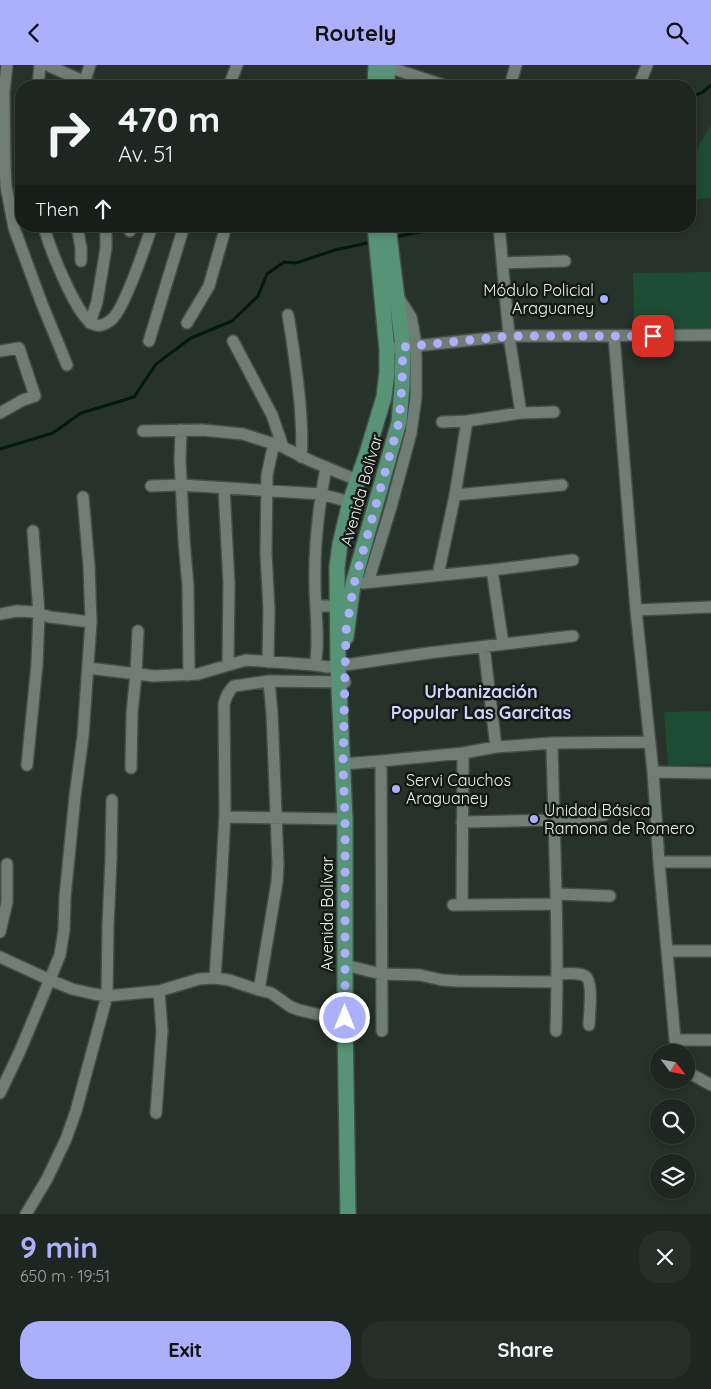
<!DOCTYPE html>
<meta charset="utf-8">
<style>
body{margin:0;font-family:Quicksand,sans-serif;background:#252e29;color:#f1f3f6;height:100vh;display:flex;flex-direction:column;font-size:19px;white-space:nowrap}
*{box-sizing:border-box;margin:0}
p{font-size:16px;color:#a0a5a5}
.icon{flex:none;width:28px;height:28px;fill:none;stroke:currentColor;stroke-width:2;stroke-linecap:round;stroke-linejoin:round}
.map{position:relative;height:1149px;overflow:hidden}
.sheet{display:flex;flex-direction:column;background:#1d2620;flex:1}
.sheet>*{flex:none}
.hud{position:absolute;left:15px;top:15px;width:681px;height:152px;border-radius:20px;box-shadow:0 2px 8px #0003,0 0 0 1px #3b433e;background:#1d2620;color:#f1f3f6;overflow:hidden}
.needle{width:32px;rotate:122deg}
.controls{position:absolute;left:650px;top:979px;display:grid;gap:10px}
.controls a{display:grid;place-items:center;width:45px;height:45px;border-radius:50%;background:#1d2620;box-shadow:0 2px 8px #0003,0 0 0 1px #3b433e;font-size:25px}
.pin{position:absolute;display:grid;place-items:center;width:42px;height:42px;color:#fff;margin:-21px;border-radius:10px;box-shadow:0 2px 8px #0006}
.me{position:absolute;width:55px;margin:-28px;rotate:0deg;stroke-linejoin:round;filter:drop-shadow(0 0 4px #0008)}
.turn{display:flex;align-items:center;gap:18px;height:105px;padding:0 20px;font-size:22px}
.turn .icon{width:65px;height:65px;stroke-width:2.5}
.turn b{display:block;font-size:35px;line-height:42px}
.then{display:flex;align-items:center;height:48px;padding:0 20px;background:#0003;gap:10px;font-size:19px}
.round{display:grid;place-items:center;flex:none;width:52px;height:52px;border-radius:20px;background:#252e29}
.overview{display:flex;align-items:center;justify-content:space-between;height:85px;padding:0 20px}
h1{font-size:30px;font-weight:700;line-height:38px;color:#acaffb}
.button{display:flex;gap:10px;margin-top:auto;padding:10px 20px}
.button a{flex:1;height:58px;border-radius:20px;background:#acaffb;color:#111;font-size:20px;font-weight:700;line-height:58px;text-align:center}
.button a+a{background:#252e29;color:#f1f3f6}
header{display:flex;justify-content:space-between;align-items:center;height:65px;padding:0 20px;background:#acaffb;color:#111;font-size:22px;font-weight:700}
.map>svg:first-child{display:block}
.grass{fill:#1c4c33}
.lines{fill:none;stroke-linecap:round;stroke-linejoin:round}
.stream{stroke:#001a0b;stroke-width:3}
.street-casing{stroke:#444e48;stroke-width:14}
.secondary-casing{stroke:#444e48;stroke-width:18}
.street{stroke:#707d75;stroke-width:11}
.secondary{stroke:#569377;stroke-width:15}
.route{stroke:#acaffb;stroke-width:9;stroke-dasharray:0 16.2}
.poi-dot{fill:#acaffb;stroke:#141916;stroke-width:2}
.labels{text-anchor:middle;dominant-baseline:central;stroke-width:5;stroke-linejoin:round;paint-order:stroke}
.poi-label{font-size:16px;fill:#eaf1ed;stroke:#141916;text-anchor:start}
.street-label{font-size:16px;fill:#eaf1ed;stroke:#141916}
.neighbourhood-label{font-size:18px;font-weight:bold;fill:#cfd2fd;stroke:#141916}
</style>
<header><svg class="icon" aria-label="back" viewBox="0 0 24 24"><path d="M15 5l-7 7 7 7"/></svg>Routely<svg class="icon" aria-label="search" viewBox="0 0 24 24"><circle cx="10" cy="10" r="6"/><path d="M15 15l6 6"/></svg></header>
<div class="map">
<svg width="711" height="1149" viewBox="0 0 711 1149">
<rect width="100%" height="100%" fill="#27322b"/>
<path class="grass" d="M711,61V133L692,135L690,110L700,78Z
M711,207V268L634,270L633,208Z
M711,646V699L668,700L664,647Z"/>
<g class="lines">
<path class="stream" d="M690,33L703,27L711,20
M395,172L425,166L438,161
M0,384L53,368L81,348L134,332L156,299L191,273L232,256L258,231L267,209L284,197L296,198L335,185L372,177"/>
<defs>
<path id="street" d="M7,0L4,27L5,101L6,121L14,163L42,239L67,300
M47,0L94,21
M382,0L446,21
M38,21L40,0
M83,21L90,0
M229,21L237,0
M510,21L516,0
M639,21L647,0
M44,161C48,179 77,253 93,259C99,262 106,259 111,255C124,246 146,179 152,161
M77,161L81,183V196
M499,161L509,271L521,348
M130,166L132,161
M502,198L565,196
M288,250C293,279 297,309 300,338C301,356 303,374 301,392
M90,258L97,237L106,183V161
M187,258L209,221L226,161
M614,271L636,545L653,707L659,797L675,975L680,988
M149,276L184,161
M233,276L272,350L283,382
M396,283L509,271L711,270
M0,286L19,283L35,331L23,335L0,348
M442,357L467,356L521,348L554,347
M181,365L180,395L184,475L188,521L189,610
M143,366L202,365L243,369L283,382L311,396L357,415
M151,421L181,420L321,429L350,437
M224,423L229,519L228,600
M455,430L562,420
M492,505L503,579
M438,510L455,430L467,356
M368,517L391,442L411,368L416,332V280L413,262L411,252L398,232
M363,518L492,505L573,495
M316,541H337
M636,545L711,542
M0,549L17,546L34,547L50,552L91,557
M484,582L496,682
M268,597L269,545L266,488L267,410L274,378
M315,600L327,602L338,601L428,588L573,571
M88,603L154,611L198,609L246,595L315,600C320,576 315,544 315,519C314,480 319,440 326,402
M552,678C554,774 559,870 556,966
M381,696L382,966
M343,699L381,696L463,688L496,682L552,678L650,677
M27,700L37,599L39,549L33,466
M131,703L132,648L136,609L138,566
M653,707L711,708
M225,752L345,754
M462,757L553,755L604,750
M659,797H711
M556,829L610,831
M453,840L556,839
M462,840L463,688
M0,867L7,837V799
M667,886H711
M0,892L50,915L72,924L94,929L107,931L159,926L199,914L215,913L229,915L259,925L271,928L291,942L299,945L329,952L345,953
M345,900L381,909L420,910L442,915L458,916L557,917
M557,909C565,909 578,907 585,911C594,916 589,950 589,960
M215,913L221,823L225,748L224,639C226,632 228,626 234,621L269,616L345,617
M259,925L277,817L278,799L272,648L269,616
M675,975H711
M686,1005L693,1010L711,1020
M0,1028L20,986L60,890L64,865L65,832L75,731L83,671L91,557L89,501L83,432
M156,1048L162,966L159,926
M26,1149L47,1114L66,1074L76,1046L107,931L108,861L111,793L112,735"/>
<path id="secondary" d="M375,21L376,0
M387,21V11L389,0
M346,572L353,519L399,357L402,321L403,282L388,161
M348,1149L345,953V754L338,601L337,502L340,479L350,437L367,388L384,332L387,307V285L375,161"/>
</defs>
<use href="#street" class="street-casing"/>
<use href="#secondary" class="secondary-casing"/>
<use href="#street" class="street"/>
<use href="#secondary" class="secondary"/>
</g>
<g class="lines">
<path class="route" d="M345,953V754L343,699L346,566L354,519L399,357L402,321L403,282L509,271H653"/>
</g>
<g class="poi-dot">
<circle cx="604" cy="234" r="5"/>
<circle cx="396" cy="724" r="5"/>
<circle cx="534" cy="754" r="5"/>
</g>
<g class="labels">
<g class="poi-label">
<text x="594" y="225" text-anchor="end">Módulo Policial<tspan x="594" dy="18">Araguaney</tspan></text>
<text x="406" y="715">Servi Cauchos<tspan x="406" dy="18">Araguaney</tspan></text>
<text x="544" y="745">Unidad Básica<tspan x="544" dy="18">Ramona de Romero</tspan></text>
</g>
<g class="street-label">
<text transform="translate(361 425) rotate(-74)">Avenida Bolívar</text>
<text transform="translate(327 849) rotate(-90)">Avenida Bolívar</text>
</g>
<g class="neighbourhood-label">
<text x="481" y="626">Urbanización<tspan x="481" dy="21">Popular Las Garcitas</tspan></text>
</g>
</g>
</svg>
<div class="controls">
<a><svg class="needle" viewBox="-14 -14 28 28"><path d="M0-13l5 13h-10z" fill="#e53935"/><path d="M0 13l5-13h-10z" fill="#a0a5a5"/></svg></a>
<a><svg class="icon" aria-label="search" viewBox="0 0 24 24"><circle cx="10" cy="10" r="6"/><path d="M15 15l6 6"/></svg></a>
<a><svg class="icon" aria-label="layers" viewBox="0 0 24 24"><path d="M12 4l9 5-9 5-9-5zM3 14l9 5 9-5"/></svg></a>
</div>
<div class="pin" style="left:653px;top:271px;background:#d93025"><svg class="icon" aria-label="arrive" viewBox="0 0 24 24"><path d="M6 21V4h12l-3 4 3 4H6"/></svg></div>
<svg class="me" style="left:345px;top:953px" viewBox="-20 -20 40 40"><circle r="17" fill="#acaffb" stroke="#fff" stroke-width="3"/><path d="M0-11L8 9 0 5-8 9z" fill="#fff"/></svg>
<div class="hud">
<div class="turn"><svg class="icon" aria-label="right" viewBox="0 0 24 24"><path d="M7 20v-9h11M14 6l5 5-5 5"/></svg><div><b>470 m</b>Av. 51</div></div>
<div class="then">Then<svg class="icon" aria-label="ahead" viewBox="0 0 24 24"><path d="M12 20V5M6 11l6-6 6 6"/></svg></div>
</div>
</div>
<section class="sheet">
<div class="overview"><div><h1>9 min</h1><p>650 m · 19:51</p></div><a class="round"><svg class="icon" aria-label="close" viewBox="0 0 24 24"><path d="M6 6l12 12M18 6L6 18"/></svg></a></div>
<div class="button"><a>Exit</a><a>Share</a></div>
</section>
